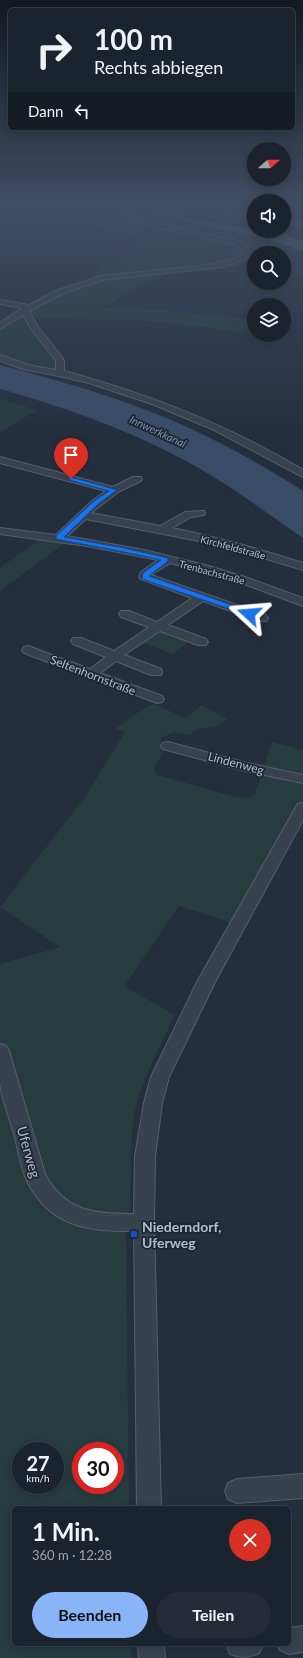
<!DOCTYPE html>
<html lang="de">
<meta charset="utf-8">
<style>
body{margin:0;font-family:Lato,sans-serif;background:#242b36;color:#f1f3f6;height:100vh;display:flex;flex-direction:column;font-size:15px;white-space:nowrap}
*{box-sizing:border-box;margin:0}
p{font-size:13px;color:#a0a4aa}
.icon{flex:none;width:22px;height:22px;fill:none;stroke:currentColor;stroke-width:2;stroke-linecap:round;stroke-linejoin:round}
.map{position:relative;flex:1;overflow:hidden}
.details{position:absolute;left:12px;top:1506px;width:279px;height:140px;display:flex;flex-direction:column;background:#1b232e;border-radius:6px;box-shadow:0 2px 10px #0003,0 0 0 1px #39404a}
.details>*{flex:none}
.guide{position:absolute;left:8px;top:8px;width:287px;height:122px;border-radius:6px;box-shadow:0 2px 10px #0003,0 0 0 1px #39404a;background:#1b232e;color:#f1f3f6;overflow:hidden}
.needle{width:26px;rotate:70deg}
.fabs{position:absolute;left:247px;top:142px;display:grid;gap:8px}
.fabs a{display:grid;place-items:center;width:44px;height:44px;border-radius:50%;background:#1b232e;box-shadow:0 2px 10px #0003,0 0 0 1px #39404a;font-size:20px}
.speed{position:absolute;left:12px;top:1442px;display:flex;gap:8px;font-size:20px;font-weight:700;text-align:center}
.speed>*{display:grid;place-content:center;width:52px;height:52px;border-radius:50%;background:#1b232e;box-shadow:0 2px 10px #0003,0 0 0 1px #39404a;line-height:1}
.speed small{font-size:10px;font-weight:400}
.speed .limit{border:6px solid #d22;background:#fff;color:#111}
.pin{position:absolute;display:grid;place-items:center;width:34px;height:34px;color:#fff;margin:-41px -17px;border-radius:50% 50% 50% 0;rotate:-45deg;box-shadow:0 0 4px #0007}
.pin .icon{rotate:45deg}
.me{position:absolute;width:44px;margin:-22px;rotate:289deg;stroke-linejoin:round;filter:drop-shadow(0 0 3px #0008)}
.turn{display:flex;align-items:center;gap:14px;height:84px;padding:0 20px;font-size:18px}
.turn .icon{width:52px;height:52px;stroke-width:2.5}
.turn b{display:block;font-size:28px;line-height:34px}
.then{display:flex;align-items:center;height:38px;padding:0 20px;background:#0003;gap:8px;font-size:15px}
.round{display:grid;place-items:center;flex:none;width:42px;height:42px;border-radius:21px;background:#242b36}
.headline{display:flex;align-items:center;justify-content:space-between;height:68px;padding:0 20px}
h1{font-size:24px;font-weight:700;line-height:30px}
.button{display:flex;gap:8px;margin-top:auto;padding:8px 20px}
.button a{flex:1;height:46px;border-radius:24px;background:#8ab4f8;color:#111;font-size:16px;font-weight:700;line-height:46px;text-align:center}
.button a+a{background:#242b36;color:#f1f3f6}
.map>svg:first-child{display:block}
.green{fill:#263c3f;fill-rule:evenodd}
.water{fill:#394c67}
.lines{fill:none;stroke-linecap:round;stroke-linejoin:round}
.minor-casing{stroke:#565f6c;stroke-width:2}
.major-casing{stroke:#414a57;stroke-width:2}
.minor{fill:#38414e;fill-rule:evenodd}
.major{fill:#56606e;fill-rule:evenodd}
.rail{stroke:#5a6575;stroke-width:1.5;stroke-dasharray:2 2;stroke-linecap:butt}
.major-bridge-casing{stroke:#414a57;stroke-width:10;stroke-linecap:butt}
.major-bridge{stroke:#56606e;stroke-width:9}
.route{fill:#1a73e8;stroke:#114b97}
.transit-dot{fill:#1a4fb4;stroke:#1d2633;stroke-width:1.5}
.labels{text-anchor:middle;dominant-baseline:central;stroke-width:3.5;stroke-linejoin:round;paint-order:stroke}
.far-street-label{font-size:10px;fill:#b4bcc9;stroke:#1d2633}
.far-water-label{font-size:11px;font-style:italic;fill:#7c92b1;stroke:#1d2633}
.street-label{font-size:12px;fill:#b4bcc9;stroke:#1d2633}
.near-street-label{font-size:14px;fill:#b4bcc9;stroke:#1d2633}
.near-poi-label{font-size:14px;font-weight:bold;fill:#b4bcc9;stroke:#1d2633;text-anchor:start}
</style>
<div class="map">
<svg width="303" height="1658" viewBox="0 0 303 1658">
<rect width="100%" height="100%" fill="#242f3e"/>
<path class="green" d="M0,204H46L129,219L140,223L227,241L243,249L244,253L241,258L201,267L123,273L95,278L94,277C105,257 137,252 153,237H151L127,252L143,237L42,216L14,223L0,224Z
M52,204H115L109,210L98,212Z
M123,204H144L170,216L282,241L134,219L124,211Z
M138,220L288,243L303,249V280L284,273V253H254V260C241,272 185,271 165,272C190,270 229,271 250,256V252L244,245Z
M170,273L138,287L103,308L150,309L254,320V331L250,333L190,325L131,320L31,318L29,310L58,296L102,279Z
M24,312L58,362L56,370L38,368L0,357V329Z
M0,399L38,410L0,432Z
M38,540L65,543L0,591V568Z
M162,628L192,640L172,654L142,642Z
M154,704L185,718L202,705L227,719L215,727L197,729L189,735L173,732L160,739L165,748L155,767L154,771L158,775L236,797C243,798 249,799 255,794L272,742L303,750V800L289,822L234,923L179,906L124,986L175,1015C159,1049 138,1085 133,1123C129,1153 133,1183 129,1212L116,1218L75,1213L38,1176L0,1041V964L60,947L0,907L85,797L125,732L115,729L143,709Z
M0,1067L36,1189L123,1229L126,1235L129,1508H14V1644H131V1658H0ZM21,1451H55V1485H21ZM81,1451H115V1485H81Z"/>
<path class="water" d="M0,365C39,375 78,386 116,399C182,421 244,453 303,491V538C268,514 234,488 197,467C135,432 68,408 0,389Z"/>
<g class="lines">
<defs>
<path id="minor" d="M116,204H122L123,210L140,220L239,241L247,246L250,255L239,262L221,267L102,280L64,293L29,311L38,327L62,357L64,361V371C149,394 228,425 303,470V477L212,429L152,404L89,383L59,376L23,369L0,361V355L28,365L56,370V361L54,358L32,330L23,315L0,329V323L22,308L0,304V300L29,305L58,290L101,276L201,266L234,259L243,254L242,249L232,244L136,223L118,212Z
M199,204H208L234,212L254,215V219L231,215Z
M284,220L303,222V226L284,224Z
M0,457L113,487L133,477H141L142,479L141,481L118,492L91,513L160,526L185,512L204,511L205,513L204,515L191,517L172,528C216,537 260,549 303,563V570L220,545L86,519L67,536L144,550L205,565L242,576L303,598V606L225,577L170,563L151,575L266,615L268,618L266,621H258L203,601L168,625L206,639L208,642L206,645H198L160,631L124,655L161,669L162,672L161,675H151L116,661L100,673L162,696L164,699L162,702L157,703L24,653L22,650L24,647L28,646L90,669L106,657L73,644L71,641L73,638H81L114,651L149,627L121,617L119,614L121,611H129L157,622L192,598L141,579L139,577L141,572L158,560L87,546L0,534V528L56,535L92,501L106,491L0,463Z
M168,742L247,763L303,775V783L245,771L163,749L161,746L163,743Z
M303,803V820L215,982L169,1077L162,1103L155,1156L154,1222L161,1508H137L134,1231C85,1232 46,1225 25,1176C20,1164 18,1150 15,1137C10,1120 3,1102 0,1084C0,1071 0,1057 0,1044L6,1046L9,1051L45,1174C65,1212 95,1214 134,1214L135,1156L144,1103L151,1077L197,982L296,807L298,804Z
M303,1474V1498L237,1503L228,1499L225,1491L228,1483L237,1479Z
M303,1626V1652L289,1654L280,1650L277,1644H289V1628Z
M138,1644H164L165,1658H139Z
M226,1644H263L259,1653C248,1658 241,1658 230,1654Z"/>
<path id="major" d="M147,204C162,204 178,214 193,219C213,224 234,226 254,229V231L277,234L278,236L274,239C244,232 167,225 147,204Z"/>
</defs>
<use href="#minor" class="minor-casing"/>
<use href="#major" class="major-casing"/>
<use href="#minor" class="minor"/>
<use href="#major" class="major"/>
<path class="rail" d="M49,204L163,224L303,244"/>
<defs>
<path id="major-bridge" d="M274,236L303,246"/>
</defs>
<use href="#major-bridge" class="major-bridge-casing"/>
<use href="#major-bridge" class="major-bridge"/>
</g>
<linearGradient id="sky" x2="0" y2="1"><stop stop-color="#141a22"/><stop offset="0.47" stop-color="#3f4d63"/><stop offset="1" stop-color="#3f4d63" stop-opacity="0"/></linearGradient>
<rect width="303" height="436" fill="url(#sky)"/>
<path class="route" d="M71,477L117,490L98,504L64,537L124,548L168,558V561L149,576L252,612V615H247L142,579L143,573L161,560L124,552L56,539V536L94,501L109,491L69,480V478Z"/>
<rect class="transit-dot" x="130" y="1230" width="8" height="8" rx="2"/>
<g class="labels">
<g class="far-street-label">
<text transform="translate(233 547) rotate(15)">Kirchfeldstraße</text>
<text transform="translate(212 572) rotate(15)">Trenbachstraße</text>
</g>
<g class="far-water-label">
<text transform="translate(158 431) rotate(25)">Innwerkkanal</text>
</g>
<g class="street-label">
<text transform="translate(93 675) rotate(21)">Seltenhornstraße</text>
<text transform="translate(236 763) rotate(15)">Lindenweg</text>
</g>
<g class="near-street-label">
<text transform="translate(29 1152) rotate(74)">Uferweg</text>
</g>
<g class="near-poi-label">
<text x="142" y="1226">Niederndorf,<tspan x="142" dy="16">Uferweg</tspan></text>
</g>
</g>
</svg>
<div class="fabs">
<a><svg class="needle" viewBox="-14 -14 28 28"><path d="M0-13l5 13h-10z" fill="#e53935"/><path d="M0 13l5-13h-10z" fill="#a0a4aa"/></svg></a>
<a><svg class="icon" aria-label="sound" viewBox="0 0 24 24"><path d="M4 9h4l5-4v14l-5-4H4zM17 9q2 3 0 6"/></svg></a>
<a><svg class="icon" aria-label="search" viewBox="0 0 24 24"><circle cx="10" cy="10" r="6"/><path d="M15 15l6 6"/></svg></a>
<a><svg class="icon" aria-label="layers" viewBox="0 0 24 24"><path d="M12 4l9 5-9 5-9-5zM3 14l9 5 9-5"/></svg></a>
</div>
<div class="speed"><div>27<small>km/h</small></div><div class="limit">30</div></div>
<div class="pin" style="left:71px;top:479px;background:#d93025"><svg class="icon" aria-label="arrive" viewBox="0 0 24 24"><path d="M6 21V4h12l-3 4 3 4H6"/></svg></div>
<svg class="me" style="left:249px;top:614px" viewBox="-20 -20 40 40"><path d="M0-17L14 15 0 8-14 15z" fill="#1a73e8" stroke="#fff" stroke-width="4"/></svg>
<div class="guide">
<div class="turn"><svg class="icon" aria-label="right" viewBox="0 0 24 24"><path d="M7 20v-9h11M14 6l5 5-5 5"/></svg><div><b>100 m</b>Rechts abbiegen</div></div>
<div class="then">Dann<svg class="icon" aria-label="left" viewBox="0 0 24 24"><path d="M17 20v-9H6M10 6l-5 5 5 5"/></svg></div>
</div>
<section class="details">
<div class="headline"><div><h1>1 Min.</h1><p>360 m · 12:28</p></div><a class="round" style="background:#d93025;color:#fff"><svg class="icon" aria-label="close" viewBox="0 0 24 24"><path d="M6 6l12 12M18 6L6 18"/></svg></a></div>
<div class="button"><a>Beenden</a><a>Teilen</a></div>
</section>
</div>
